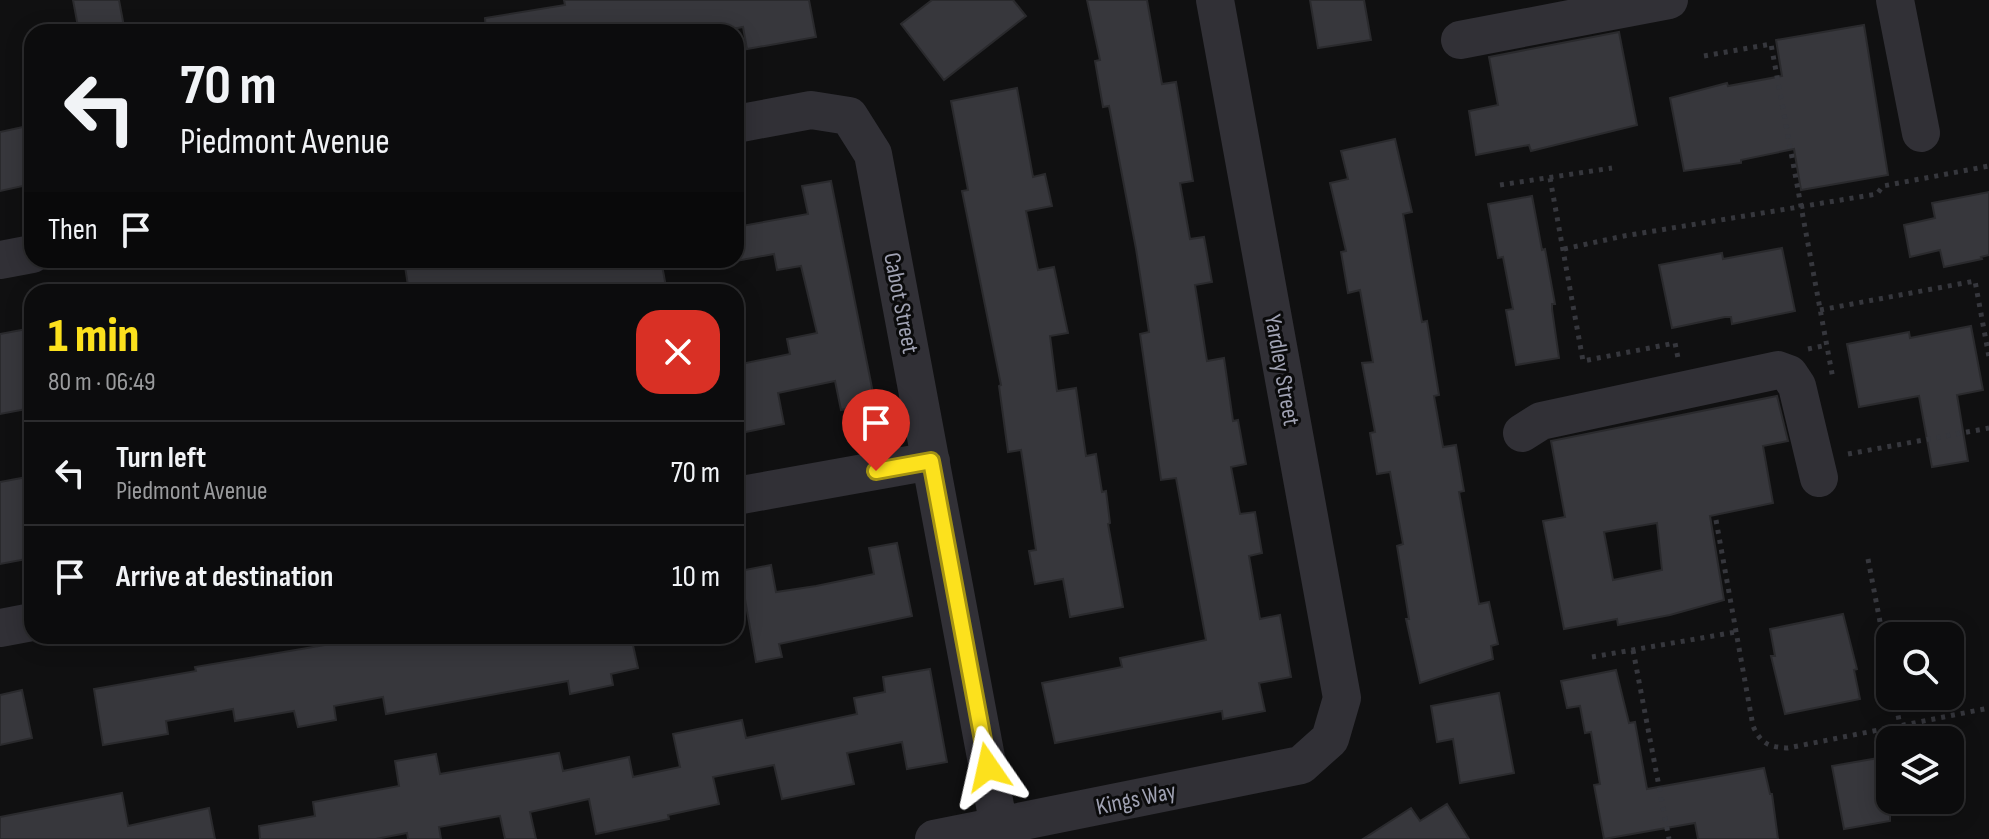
<!DOCTYPE html>
<meta charset="utf-8">
<style>
body{margin:0;font-family:"Sofia Sans Condensed",sans-serif;background:#151516;color:#f1f3f6;height:100vh;display:flex;flex-direction:column;font-size:30px;white-space:nowrap}
*{box-sizing:border-box;margin:0}
p{font-size:26px;color:#9a9b9d}
.icon{flex:none;width:44px;height:44px;fill:none;stroke:currentColor;stroke-width:2;stroke-linecap:round;stroke-linejoin:round}
.map{position:relative;flex:1;overflow:hidden}
.side{position:absolute;left:24px;top:284px;width:720px;height:360px;display:flex;flex-direction:column;background:#0c0c0d;border-radius:24px;box-shadow:0 4px 20px #0003,0 0 0 2px #2c2c2e}
.side>*{flex:none}
.guide{position:absolute;left:24px;top:24px;width:720px;height:244px;border-radius:24px;box-shadow:0 4px 20px #0003,0 0 0 2px #2c2c2e;background:#0c0c0d;color:#f1f3f6;overflow:hidden}
.tools{position:absolute;left:1876px;top:622px;display:grid;gap:16px}
.tools a{display:grid;place-items:center;width:88px;height:88px;border-radius:16px;background:#0c0c0d;box-shadow:0 4px 20px #0003,0 0 0 2px #2c2c2e;font-size:40px}
.pin{position:absolute;display:grid;place-items:center;width:68px;height:68px;color:#fff;margin:-82px -34px;border-radius:50% 50% 50% 0;rotate:-45deg;box-shadow:0 0 8px #0007}
.pin .icon{rotate:45deg}
.me{position:absolute;width:88px;margin:-44px;rotate:349deg;stroke-linejoin:round;filter:drop-shadow(0 0 6px #0008)}
.turn{display:flex;align-items:center;gap:28px;height:168px;padding:0 24px;font-size:36px}
.turn .icon{width:104px;height:104px;stroke-width:2.5}
.turn b{display:block;font-size:56px;line-height:68px}
.then{display:flex;align-items:center;height:76px;padding:0 24px;background:#0003;gap:16px;font-size:30px}
.round{display:grid;place-items:center;flex:none;width:84px;height:84px;border-radius:24px;background:#151516}
.overview{display:flex;align-items:center;justify-content:space-between;height:136px;padding:0 24px}
h1{font-size:48px;font-weight:800;line-height:60px;color:#fce11d}
ul{padding:0;list-style:none}
li{display:flex;align-items:center;gap:24px;height:104px;padding:0 24px;border-top:2px solid #2c2c2e}
li div{flex:1}
li b{display:block;font-size:30px}
li em{font-style:normal}
.map>svg:first-child{display:block}
.building{fill:#37373c;stroke:#2a2a2d;stroke-width:2;fill-rule:evenodd}
.lines{fill:none;stroke-linecap:round;stroke-linejoin:round}
.path{stroke:#36373d;stroke-width:5;stroke-dasharray:4 6;stroke-linecap:butt}
.minor{stroke:#313036;stroke-width:38}
.route-casing{stroke:#a49213;stroke-width:20}
.route{stroke:#fce11d;stroke-width:14}
.labels{text-anchor:middle;dominant-baseline:central;stroke-width:6;stroke-linejoin:round;paint-order:stroke}
.street-label{font-size:24px;fill:#a0a2b3;stroke:#0b0b0c}
</style>
<div class="map">
<svg width="1989" height="839" viewBox="0 0 1989 839">
<rect width="100%" height="100%" fill="#101011"/>
<path class="building" d="M73,0H119L125,32H79Z
M564,0H809L816,37L747,49L743,27L717,32H486L485,18L565,5Z
M932,0H1013L1026,16L944,80L901,24Z
M1087,0H1147L1162,84L1176,82L1193,181L1180,183L1190,239L1204,237L1212,282L1195,285L1207,361L1224,358L1233,421L1238,420L1246,464L1231,467L1240,514L1255,512L1262,553L1249,556L1260,619L1280,615L1291,677L1259,683L1265,711L1223,719L1222,711L1055,743L1042,683L1122,667L1120,658L1206,640L1176,478L1161,480L1140,334L1149,332L1136,249L1109,106L1103,107L1095,61L1100,60Z
M1310,0H1364L1371,40L1318,48Z
M1864,25L1888,175L1801,190L1794,149L1741,160V163L1684,171L1670,98L1727,83L1728,86L1782,76L1776,40Z
M1619,32L1637,125L1531,151L1529,145L1476,155L1469,111L1498,105L1489,57Z
M1017,88L1033,177L1045,174L1052,206L1026,211L1038,270L1054,267L1068,333L1050,336L1057,391L1076,388L1086,456L1096,454L1102,492L1106,491L1110,523L1108,524L1123,607L1070,617L1063,579L1035,584L1029,551L1036,550L1021,450L1008,452L999,386L1001,385L962,191L968,190L951,101Z
M32,125V184L0,191V132Z
M1395,139L1412,212L1403,214L1422,322L1427,321L1439,395L1434,396L1443,447L1456,445L1464,491L1459,492L1479,604L1489,602L1498,644L1491,646L1493,659L1420,683L1406,619H1409L1397,546L1403,544L1390,472L1377,474L1370,433L1375,432L1362,363L1373,362L1360,290L1348,293L1341,252L1346,251L1330,183L1348,179L1341,151Z
M831,181L875,403L841,410L835,381L778,393L784,424L736,434V365L790,354L787,339L817,333L801,266L777,270L774,254L736,261V227L808,214L802,186Z
M1989,192V255L1981,257L1982,259L1944,267L1940,250L1910,257L1904,225L1935,218L1932,203Z
M1532,196L1542,250L1545,249L1555,304H1552V309L1559,358L1516,365L1506,310L1513,309L1503,257L1498,258L1488,204Z
M1782,248L1795,311L1732,324L1731,317H1725L1672,328L1659,265L1722,253L1723,259Z
M404,260H661L667,292H409Z
M1971,326L1983,390L1957,395L1968,461L1932,467L1919,396L1859,407L1847,344L1909,332L1910,338Z
M32,328V408L0,414V334Z
M1777,396L1788,441L1763,446L1773,503L1710,516L1724,600L1670,615L1618,625L1617,619L1564,629L1543,521L1565,517L1551,441ZM1657,523L1662,570L1613,580L1604,532Z
M32,476V558L0,564V482Z
M897,543L912,616L779,644L782,657L756,662L740,571L771,565L776,592L816,586L874,574L869,548Z
M1843,614L1857,669L1854,670L1860,699L1785,714L1771,656H1775L1770,629Z
M378,636H494L495,641L521,636H631L638,668L611,674L613,685L570,694L568,681L386,714L383,697L334,706L336,720L298,727L294,711L235,721L233,709L166,721L168,734L103,745L94,689L196,671L195,667Z
M930,669L947,762L907,769L902,742L847,753L854,784L782,799L774,765L713,777L719,804L668,815L669,819L596,834L589,799L530,812L536,839H505L500,816L439,827L441,839H408L407,833L376,839H260L259,826L315,816L313,802L399,786L395,761L436,754L440,774L559,753L563,771L629,757L633,777L680,767L673,734L742,720L746,738L857,714L854,698L885,692L883,677Z
M1616,670L1629,723L1635,722L1647,789L1764,768L1770,794H1772L1778,839H1698L1695,823L1604,839L1594,785L1600,784L1591,732L1585,733L1580,706L1567,708L1561,681Z
M22,690L32,738L0,745V695Z
M1499,693L1514,773L1460,783L1453,739L1437,742L1431,706Z
M1890,756V821L1844,829L1832,766Z
M122,793L128,826L209,808L215,839H0V817Z
M1447,804L1469,839H1363L1411,808L1420,821Z"/>
<g class="lines">
<path class="path" d="M1704,56L1771,44L1833,379
M1550,178L1583,361L1675,343L1678,358
M1500,185L1612,168
M1564,249L1624,236L1877,194L1883,186L1989,166
M1820,310L1975,281L1989,357
M1808,349L1827,345
M1848,454L1989,428
M1716,520L1753,726C1761,744 1769,747 1788,748L1989,708
M1868,559L1890,674
M1633,650L1669,839
M1592,657L1736,632
M1894,696L1900,725"/>
<path class="minor" d="M1895,0L1921,133
M1460,40L1669,0
M736,124L811,110L849,116L873,154L999,827
M0,260L32,254
M1522,433L1541,421L1778,370L1789,374L1797,386L1819,478
M736,496L931,461
M0,628L32,622
M934,839L1301,765L1330,739L1342,698L1215,0"/>
</g>
<g class="lines">
<defs>
<path id="route" d="M876,471L931,461L988,767"/>
</defs>
<use href="#route" class="route-casing"/>
<use href="#route" class="route"/>
</g>
<g class="labels">
<g class="street-label">
<text transform="translate(901 303) rotate(79)">Cabot Street</text>
<text transform="translate(1282 370) rotate(80)">Yardley Street</text>
<text transform="translate(1136 799) rotate(-12)">Kings Way</text>
</g>
</g>
</svg>
<div class="tools">
<a><svg class="icon" aria-label="search" viewBox="0 0 24 24"><circle cx="10" cy="10" r="6"/><path d="M15 15l6 6"/></svg></a>
<a><svg class="icon" aria-label="layers" viewBox="0 0 24 24"><path d="M12 4l9 5-9 5-9-5zM3 14l9 5 9-5"/></svg></a>
</div>
<div class="pin" style="left:876px;top:471px;background:#d93025"><svg class="icon" aria-label="arrive" viewBox="0 0 24 24"><path d="M6 21V4h12l-3 4 3 4H6"/></svg></div>
<svg class="me" style="left:988px;top:767px" viewBox="-20 -20 40 40"><path d="M0-17L14 15 0 8-14 15z" fill="#fce11d" stroke="#fff" stroke-width="4"/></svg>
<div class="guide">
<div class="turn"><svg class="icon" aria-label="left" viewBox="0 0 24 24"><path d="M17 20v-9H6M10 6l-5 5 5 5"/></svg><div><b>70 m</b>Piedmont Avenue</div></div>
<div class="then">Then<svg class="icon" aria-label="arrive" viewBox="0 0 24 24"><path d="M6 21V4h12l-3 4 3 4H6"/></svg></div>
</div>
<section class="side">
<div class="overview"><div><h1>1 min</h1><p>80 m · 06:49</p></div><a class="round" style="background:#d93025;color:#fff"><svg class="icon" aria-label="close" viewBox="0 0 24 24"><path d="M6 6l12 12M18 6L6 18"/></svg></a></div>
<ul>
<li><svg class="icon" aria-label="left" viewBox="0 0 24 24"><path d="M17 20v-9H6M10 6l-5 5 5 5"/></svg><div><b>Turn left</b><p>Piedmont Avenue</p></div><em>70 m</em></li>
<li><svg class="icon" aria-label="arrive" viewBox="0 0 24 24"><path d="M6 21V4h12l-3 4 3 4H6"/></svg><div><b>Arrive at destination</b></div><em>10 m</em></li>
</ul>
</section>
</div>
